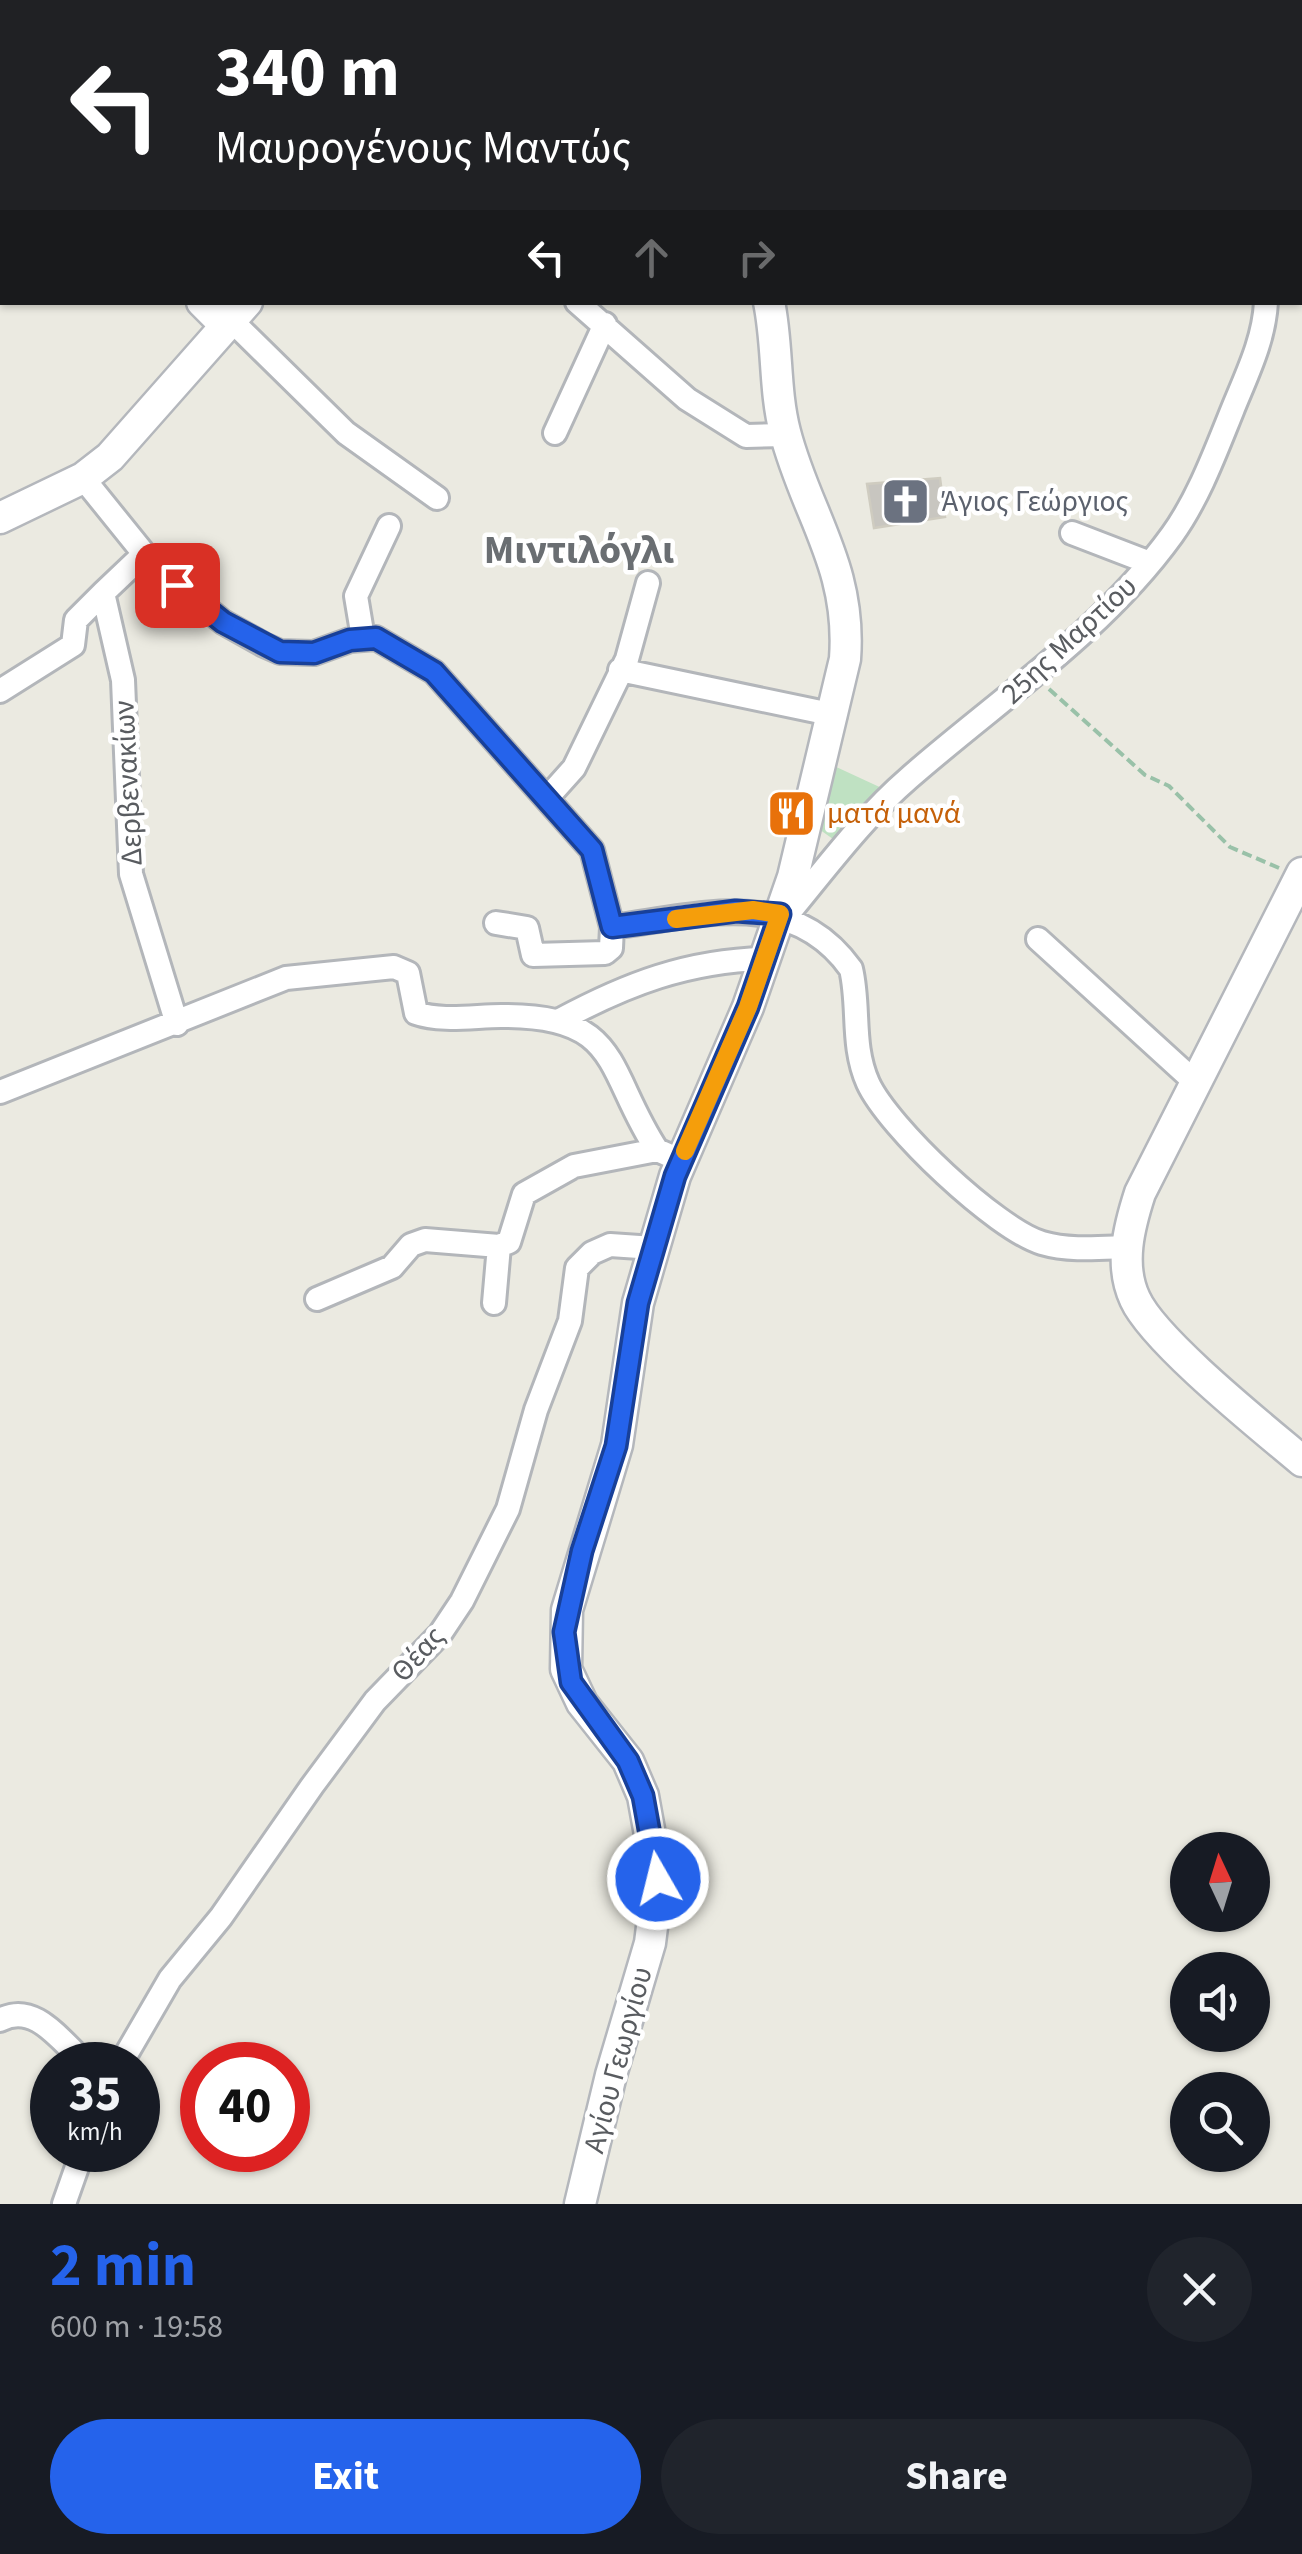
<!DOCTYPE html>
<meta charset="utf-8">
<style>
body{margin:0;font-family:"Source Sans 3",sans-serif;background:#20242c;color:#f1f3f6;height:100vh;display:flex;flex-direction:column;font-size:38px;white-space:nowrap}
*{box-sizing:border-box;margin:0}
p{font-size:32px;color:#9ea1a6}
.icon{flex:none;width:55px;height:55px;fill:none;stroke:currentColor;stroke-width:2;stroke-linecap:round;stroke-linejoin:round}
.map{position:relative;height:2204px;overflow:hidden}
.panel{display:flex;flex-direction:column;background:#171b24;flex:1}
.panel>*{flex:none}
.hud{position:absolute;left:0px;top:0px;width:1302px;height:305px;box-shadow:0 2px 8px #0004;background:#202124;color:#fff;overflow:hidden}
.needle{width:65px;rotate:356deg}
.tools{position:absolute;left:1170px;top:1832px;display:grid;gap:20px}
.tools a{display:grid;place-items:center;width:100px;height:100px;border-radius:50%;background:#171b24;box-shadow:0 2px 8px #0004;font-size:50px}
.speed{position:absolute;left:30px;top:2042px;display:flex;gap:20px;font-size:50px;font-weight:700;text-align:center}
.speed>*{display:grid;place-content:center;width:130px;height:130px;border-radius:50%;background:#171b24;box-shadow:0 2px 8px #0004;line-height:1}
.speed small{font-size:25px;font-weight:400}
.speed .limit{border:15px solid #d22;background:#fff;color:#111}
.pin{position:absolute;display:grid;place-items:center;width:85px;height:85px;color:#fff;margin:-42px;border-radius:20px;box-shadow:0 5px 15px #0006}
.me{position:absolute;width:110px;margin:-55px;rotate:352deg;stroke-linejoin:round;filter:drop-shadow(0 0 8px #0008)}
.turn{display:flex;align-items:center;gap:35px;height:210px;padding:0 50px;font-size:45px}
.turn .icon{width:130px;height:130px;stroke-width:2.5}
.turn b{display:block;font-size:70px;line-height:85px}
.lanes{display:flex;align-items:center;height:95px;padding:0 50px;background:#0003;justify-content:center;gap:50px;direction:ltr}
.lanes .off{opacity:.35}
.round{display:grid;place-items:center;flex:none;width:105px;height:105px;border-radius:52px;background:#20242c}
.headline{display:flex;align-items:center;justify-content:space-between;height:170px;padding:0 50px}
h1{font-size:60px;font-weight:700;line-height:75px;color:#2563eb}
.cta{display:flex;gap:20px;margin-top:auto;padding:20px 50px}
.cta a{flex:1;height:115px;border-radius:60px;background:#2563eb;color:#fff;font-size:40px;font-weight:700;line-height:115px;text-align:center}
.cta a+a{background:#20242c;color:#f1f3f6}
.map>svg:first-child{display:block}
.green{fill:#bfe1c2}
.building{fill:#c8c6c0;stroke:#cfccc0;stroke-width:2.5}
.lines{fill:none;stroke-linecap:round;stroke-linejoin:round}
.street-casing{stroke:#b3b6ba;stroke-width:28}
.secondary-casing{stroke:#b4b7bc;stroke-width:35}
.path{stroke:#99c1a8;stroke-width:4;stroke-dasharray:10 5;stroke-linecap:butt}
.street{stroke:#fff;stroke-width:22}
.secondary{stroke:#fff;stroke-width:30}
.route-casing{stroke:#184099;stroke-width:25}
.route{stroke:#2563eb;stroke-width:18}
.slow{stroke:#f59e0b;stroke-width:18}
.labels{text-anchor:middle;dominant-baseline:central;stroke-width:9;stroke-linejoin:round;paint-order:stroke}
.worship-label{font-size:30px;fill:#5b616d;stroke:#fff;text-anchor:start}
.street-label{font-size:30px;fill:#595c60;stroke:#fff}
.food-label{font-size:30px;fill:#c56008;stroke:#fff;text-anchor:start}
.district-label{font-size:40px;font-weight:bold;fill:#6a6e72;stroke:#fff}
</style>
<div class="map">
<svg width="1302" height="2204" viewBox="0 0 1302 2204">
<rect width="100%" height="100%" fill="#ebeae1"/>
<path class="green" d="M832,765L886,790L840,844L816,827Z"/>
<path class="building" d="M940,478L945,517L874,528L867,484Z"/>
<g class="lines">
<defs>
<path id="street" d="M445,0L447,2
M699,0L701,2
M1157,0L1162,2
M309,2L313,0
M1181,2L1182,0
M1300,57L1302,50
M577,302L687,399L746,436L785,435
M231,320L346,433L437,498
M555,433L605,324
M83,478L154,566L223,622L264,645L280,652L314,653L350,640L376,638L434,672L592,850L612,927
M1072,533L1150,563
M143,555L103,593L123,680L131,874L177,1024
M363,638L356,596L389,526
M620,670L835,715
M0,691L73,645L76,620L103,593
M548,797L574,768L627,659L648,583
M780,914L792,909C829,864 865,816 909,778C998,700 1102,632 1172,535C1198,499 1215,453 1232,411C1246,376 1264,341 1266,302
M496,923L527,928L533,955L605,953L611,948L612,927C698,916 791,885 851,969C860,1007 851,1045 868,1083C888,1127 996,1229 1042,1243C1069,1251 1099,1248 1127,1247
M1038,939L1195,1082
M560,1020C627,984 687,961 764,959
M0,1092L286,978L394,967L408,973L416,1013C441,1022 475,1016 501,1016C623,1015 605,1071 657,1150L680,1160
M317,1299L392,1267L411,1245L425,1240L499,1246
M494,1303L499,1246L509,1242L524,1194L574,1166L657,1150
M0,2020C36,2000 63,2045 88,2065
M120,2065L170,1979L221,1917L312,1786L375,1701L440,1634L462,1601L508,1509L536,1410L570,1321L577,1268L592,1253L610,1245L654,1248
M64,2204L83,2150"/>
<path id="secondary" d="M907,2L914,0
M0,17L2,20
M202,302L226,326
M0,518L83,478L110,457L247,302
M1302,873L1140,1193C1129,1227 1119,1265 1135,1299C1154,1341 1263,1428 1302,1461
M580,2204L611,2075L650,1943L658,1879L643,1796L628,1761L582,1703L566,1669L567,1610L617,1445L638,1303L675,1176L748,1007L793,877L845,659C852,566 806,514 785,432C774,390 778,345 769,302"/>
</defs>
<use href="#street" class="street-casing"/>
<use href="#secondary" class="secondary-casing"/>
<path class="path" d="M1049,689L1145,775L1169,786L1230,847L1279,868"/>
<use href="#street" class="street"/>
<use href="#secondary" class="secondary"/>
</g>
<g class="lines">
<defs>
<path id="route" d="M177,585L223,622L280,652L314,653L350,640L376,638L434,672L592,850L612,927L736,911L780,914L748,1007L675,1176L638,1303L616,1446L582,1551L564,1632L571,1682L628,1761L643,1796L658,1879"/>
</defs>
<use href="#route" class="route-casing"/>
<use href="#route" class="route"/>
<path class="slow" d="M676,919L753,910L780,914L748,1007L685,1151"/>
</g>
<defs>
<symbol id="church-square" viewBox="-11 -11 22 22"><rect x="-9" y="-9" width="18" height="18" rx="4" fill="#6b7280" stroke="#fff"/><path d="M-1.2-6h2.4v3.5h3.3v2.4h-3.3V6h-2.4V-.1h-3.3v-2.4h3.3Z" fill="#fff"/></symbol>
<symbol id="restaurant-square" viewBox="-11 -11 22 22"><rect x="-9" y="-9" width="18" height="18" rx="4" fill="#e8710a" stroke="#fff"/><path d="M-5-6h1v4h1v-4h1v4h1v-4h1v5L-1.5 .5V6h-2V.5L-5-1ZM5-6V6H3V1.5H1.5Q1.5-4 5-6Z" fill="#fff"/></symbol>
</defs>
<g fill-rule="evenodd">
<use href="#church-square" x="878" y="474" width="55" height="55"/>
<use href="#restaurant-square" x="764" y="786" width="55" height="55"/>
</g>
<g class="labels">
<g class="worship-label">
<text x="941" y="501">Άγιος Γεώργιος</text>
</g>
<g class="street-label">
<text transform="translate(1069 640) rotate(-43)">25ης Μαρτίου</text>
<text transform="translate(128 783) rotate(-93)">Δερβενακίων</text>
<text transform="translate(418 1654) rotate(-48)">Θέας</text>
<text transform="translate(618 2060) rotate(-75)">Αγίου Γεωργίου</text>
</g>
<g class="food-label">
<text x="827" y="813">ματά μανά</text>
</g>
<g class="district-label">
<text x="579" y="550">Μιντιλόγλι</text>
</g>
</g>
</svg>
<div class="tools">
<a><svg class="needle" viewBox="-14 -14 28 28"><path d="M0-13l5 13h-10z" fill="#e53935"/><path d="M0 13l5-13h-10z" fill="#9ea1a6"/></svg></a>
<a><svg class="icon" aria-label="sound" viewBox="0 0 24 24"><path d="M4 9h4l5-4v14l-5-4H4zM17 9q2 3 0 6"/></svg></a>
<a><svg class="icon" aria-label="search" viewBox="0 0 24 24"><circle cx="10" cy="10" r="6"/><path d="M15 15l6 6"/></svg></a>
</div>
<div class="speed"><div>35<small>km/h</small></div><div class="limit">40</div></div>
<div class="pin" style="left:177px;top:585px;background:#d93025"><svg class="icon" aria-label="arrive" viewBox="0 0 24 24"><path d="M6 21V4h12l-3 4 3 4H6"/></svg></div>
<svg class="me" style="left:658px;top:1879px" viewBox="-20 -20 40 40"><circle r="17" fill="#2563eb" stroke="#fff" stroke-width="3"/><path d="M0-11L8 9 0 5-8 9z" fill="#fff"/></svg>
<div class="hud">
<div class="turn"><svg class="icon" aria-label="left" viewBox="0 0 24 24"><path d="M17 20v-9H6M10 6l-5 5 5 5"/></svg><div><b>340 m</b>Μαυρογένους Μαντώς</div></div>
<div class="lanes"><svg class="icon" aria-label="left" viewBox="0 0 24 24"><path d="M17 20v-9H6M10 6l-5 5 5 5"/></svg><svg class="icon off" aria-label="ahead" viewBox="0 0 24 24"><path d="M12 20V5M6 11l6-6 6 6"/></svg><svg class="icon off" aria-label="right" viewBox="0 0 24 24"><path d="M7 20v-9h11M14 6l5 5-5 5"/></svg></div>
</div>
</div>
<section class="panel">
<div class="headline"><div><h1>2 min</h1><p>600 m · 19:58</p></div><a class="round"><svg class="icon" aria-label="close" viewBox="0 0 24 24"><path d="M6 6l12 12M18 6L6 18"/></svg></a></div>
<div class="cta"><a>Exit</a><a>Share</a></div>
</section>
